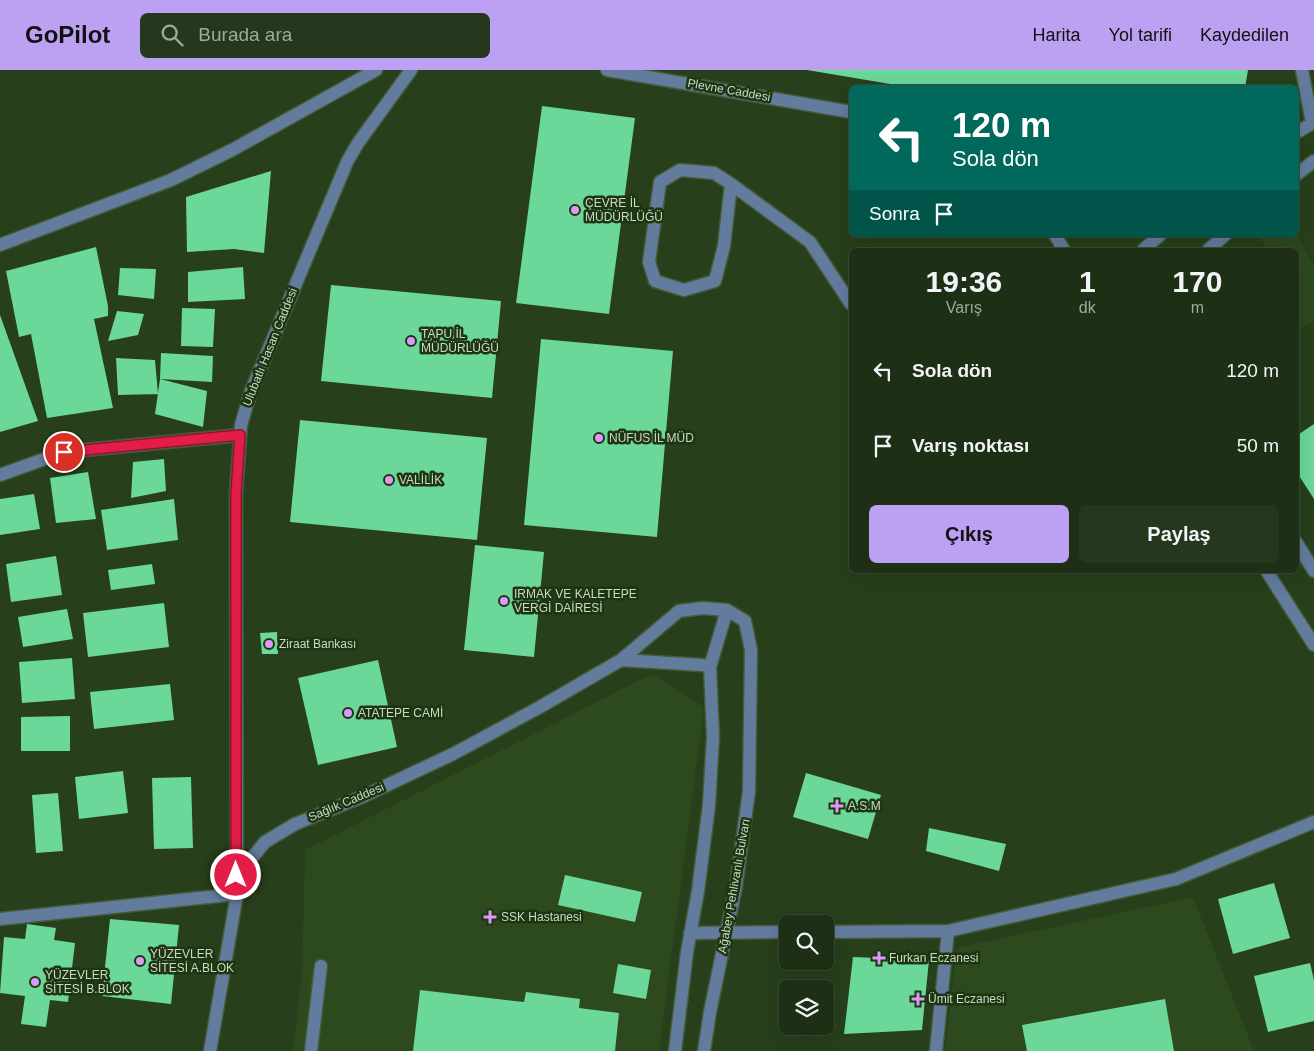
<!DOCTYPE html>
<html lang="tr">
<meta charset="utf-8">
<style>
body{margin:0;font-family:Helvetica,sans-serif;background:#25371d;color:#f1f3f6;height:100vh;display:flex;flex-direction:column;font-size:19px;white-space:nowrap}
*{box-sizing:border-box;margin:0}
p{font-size:16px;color:#a0a9a0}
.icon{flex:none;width:28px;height:28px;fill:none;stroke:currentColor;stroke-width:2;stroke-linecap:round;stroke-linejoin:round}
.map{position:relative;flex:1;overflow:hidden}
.side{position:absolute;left:849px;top:178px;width:450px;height:325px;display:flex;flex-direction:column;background:#1d2f14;border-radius:8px;box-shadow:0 5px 20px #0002,0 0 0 1px #3b4a34}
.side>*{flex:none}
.top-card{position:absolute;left:849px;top:15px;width:450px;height:152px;border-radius:8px;box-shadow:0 5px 20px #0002,0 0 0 1px #3b4a34;background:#00695c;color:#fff;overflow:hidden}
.controls{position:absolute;left:779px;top:845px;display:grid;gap:10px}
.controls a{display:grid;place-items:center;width:55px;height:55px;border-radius:8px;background:#1d2f14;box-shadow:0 5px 20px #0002,0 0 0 1px #3b4a34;font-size:25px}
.pin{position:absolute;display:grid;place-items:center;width:42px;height:42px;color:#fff;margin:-21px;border:2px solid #fff;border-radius:50%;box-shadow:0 1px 5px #0007}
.me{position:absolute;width:55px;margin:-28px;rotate:0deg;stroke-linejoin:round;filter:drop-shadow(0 0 4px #0008)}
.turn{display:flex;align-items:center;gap:18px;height:105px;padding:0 20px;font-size:22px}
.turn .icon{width:65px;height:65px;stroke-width:2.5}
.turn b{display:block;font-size:35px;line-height:42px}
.then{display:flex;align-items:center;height:48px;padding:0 20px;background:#0003;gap:10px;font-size:19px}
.eta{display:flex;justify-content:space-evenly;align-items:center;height:85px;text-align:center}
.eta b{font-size:30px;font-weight:700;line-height:35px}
.primary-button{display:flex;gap:10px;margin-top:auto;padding:10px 20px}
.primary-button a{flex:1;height:58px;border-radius:8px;background:#bca0f2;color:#111;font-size:20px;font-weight:700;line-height:58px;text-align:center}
.primary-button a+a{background:#25371d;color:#f1f3f6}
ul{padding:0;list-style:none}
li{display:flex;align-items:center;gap:15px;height:75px;padding:0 20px}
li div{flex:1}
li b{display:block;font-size:19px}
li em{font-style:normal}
header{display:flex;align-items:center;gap:30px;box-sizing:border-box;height:70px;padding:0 25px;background:#bca0f2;color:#111}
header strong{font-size:24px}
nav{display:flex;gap:28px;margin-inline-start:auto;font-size:18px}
.search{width:350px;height:45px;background:#25371d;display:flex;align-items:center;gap:12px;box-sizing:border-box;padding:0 18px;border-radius:8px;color:#a0a9a0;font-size:19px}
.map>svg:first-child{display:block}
.built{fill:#2d491e}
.building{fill:#6bd799}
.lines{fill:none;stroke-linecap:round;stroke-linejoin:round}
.minor-casing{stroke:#445b39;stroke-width:15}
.minor{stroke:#637c9e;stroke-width:12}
.route-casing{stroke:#92132f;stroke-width:12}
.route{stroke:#e11d48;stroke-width:9}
.poi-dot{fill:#dc99f5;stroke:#1d3511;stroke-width:2}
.labels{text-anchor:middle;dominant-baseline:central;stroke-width:5;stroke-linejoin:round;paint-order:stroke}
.street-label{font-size:12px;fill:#cad9c4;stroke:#1d3511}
.poi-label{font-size:12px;fill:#cad9c4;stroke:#1d3511;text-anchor:start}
</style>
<header>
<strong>GoPilot</strong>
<div class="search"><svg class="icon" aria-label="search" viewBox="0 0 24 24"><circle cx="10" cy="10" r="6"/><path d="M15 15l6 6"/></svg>Burada ara</div>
<nav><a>Harita</a><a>Yol tarifi</a><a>Kaydedilen</a></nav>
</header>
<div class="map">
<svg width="1314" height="981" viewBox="0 0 1314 981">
<rect width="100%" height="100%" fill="#273f1b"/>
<path class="built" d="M1296,164L1314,195V251L1296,261V180H1267L1260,166Z
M652,604L704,637L659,981H293L302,903L305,780Z
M1193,827L1254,981H945L957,878Z"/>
<path class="building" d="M807,0H1248L1245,18H914Z
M542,36L635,48L609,244L516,233Z
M271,101L264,183L234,179L187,182L186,127Z
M96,177L108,236V246L94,249L113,338L47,348L31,264L19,267L6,201Z
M243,197L245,229L188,232V202Z
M120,198L156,199L154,229L118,225Z
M331,215L501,231L492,328L321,311Z
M182,238L215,239L213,277L181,276Z
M117,241L144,244L138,265L108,271Z
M0,245L38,351L0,362Z
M541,269L673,281L657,467L524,455Z
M161,283L213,286L212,312L160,309Z
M116,288L155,290L158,324L118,325Z
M160,309L207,321L203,357L155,344Z
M300,350L487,368L477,470L290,452Z
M1314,354V429L1296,401V366Z
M164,389L166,421L131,428L133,392Z
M88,402L96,449L56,453L50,408Z
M34,424L40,459L0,465V429Z
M174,429L178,470L107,480L101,440Z
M475,475L544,482L534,587L464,580Z
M56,486L62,525L11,532L6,494Z
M152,494L155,514L111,520L108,500Z
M164,533L169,577L88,587L83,543Z
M67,539L73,569L23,577L18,547Z
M277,562L278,584H262L260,563Z
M72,588L75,629L22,633L19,592Z
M378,590L397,677L318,695L298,608Z
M170,614L174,650L94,659L90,622Z
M70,646V681H21V647Z
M123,701L128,743L79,749L75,707Z
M806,703L881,725L868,769L793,747Z
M191,707L193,778L154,779L152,708Z
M58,723L63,781L36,783L32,725Z
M929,758L1006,774L999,801L926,781Z
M565,805L642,822L635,852L558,835Z
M1274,813L1290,868L1233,884L1218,829Z
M110,849L179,855L171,934L102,926Z
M27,854L56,858L54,870L75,873L68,932L50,930L46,957L21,954L25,926L0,923L4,867L25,869Z
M853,887L929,890L922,960L844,964Z
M1310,893L1314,910V951L1268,962L1254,906Z
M618,894L651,900L646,929L613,923Z
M420,920L524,932L526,922L580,929L579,938L619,943L615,981H413Z
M1165,929L1174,981H1027L1022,955Z"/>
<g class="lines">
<defs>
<path id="minor" d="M607,0L851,42
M1302,0L1312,53
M1296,63L1314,52
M1296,105L1314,91
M731,114L724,176L715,211L684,220L655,211L649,192L660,112L680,100L714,103L731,114L810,172L851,234
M1055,165L1064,180
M0,175L171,110L232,80L376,0
M1143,180L1160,165
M1208,180L1225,165
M0,405L64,382L240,365
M1296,472L1314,501
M1266,500L1314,575
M621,590L702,595L710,597
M0,849L237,824L236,423L241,355L251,321L347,92L358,73L411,0
M825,862L948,861L1176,809L1314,752
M690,863L788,862
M210,981L237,824L247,794L265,772L295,754L364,726L453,684L540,637L621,590L679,541L703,538L727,540L745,551L751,580L749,721L736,816L710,942L704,981
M311,981L321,896
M675,981L687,882L698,821L709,735L713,667L710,597L727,540
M936,981L948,861"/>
</defs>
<use href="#minor" class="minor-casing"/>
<use href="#minor" class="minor"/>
</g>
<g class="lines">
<defs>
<path id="route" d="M64,382L240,365L236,423V805"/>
</defs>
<use href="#route" class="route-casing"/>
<use href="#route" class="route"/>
</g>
<g class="poi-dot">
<circle cx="575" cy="140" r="5"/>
<circle cx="411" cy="271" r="5"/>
<circle cx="599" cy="368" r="5"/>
<circle cx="389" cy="410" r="5"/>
<circle cx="504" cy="531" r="5"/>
<circle cx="269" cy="574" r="5"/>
<circle cx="348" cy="643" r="5"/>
<path d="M834.5 728.5h5v5h5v5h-5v5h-5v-5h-5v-5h5z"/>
<path d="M487.5 839.5h5v5h5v5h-5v5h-5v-5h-5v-5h5z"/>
<path d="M876.5 880.5h5v5h5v5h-5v5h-5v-5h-5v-5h5z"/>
<circle cx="140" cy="891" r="5"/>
<circle cx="35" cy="912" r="5"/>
<path d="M915.5 921.5h5v5h5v5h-5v5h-5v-5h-5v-5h5z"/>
</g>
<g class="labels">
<g class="street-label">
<text transform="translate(729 20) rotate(10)">Plevne Caddesi</text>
<text transform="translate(270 277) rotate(-68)">Ulubatlı Hasan Caddesi</text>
<text transform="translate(346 732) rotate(-23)">Sağlık Caddesi</text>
<text transform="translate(734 816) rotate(-80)">Ağabey Pehlivanlı Bulvarı</text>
</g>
<g class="poi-label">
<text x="585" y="133">ÇEVRE İL<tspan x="585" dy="14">MÜDÜRLÜĞÜ</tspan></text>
<text x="421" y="264">TAPU İL<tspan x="421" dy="14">MÜDÜRLÜĞÜ</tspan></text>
<text x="609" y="368">NÜFUS İL MÜD</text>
<text x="399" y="410">VALİLİK</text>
<text x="514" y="524">IRMAK VE KALETEPE<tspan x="514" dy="14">VERGİ DAİRESİ</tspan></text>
<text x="279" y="574">Ziraat Bankası</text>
<text x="358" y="643">ATATEPE CAMİ</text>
<text x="848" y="736">A.S.M</text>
<text x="501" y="847">SSK Hastanesi</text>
<text x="150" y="884">YÜZEVLER<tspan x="150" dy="14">SİTESİ A.BLOK</tspan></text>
<text x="889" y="888">Furkan Eczanesi</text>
<text x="45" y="905">YÜZEVLER<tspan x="45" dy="14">SİTESİ B.BLOK</tspan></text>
<text x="928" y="929">Ümit Eczanesi</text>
</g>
</g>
</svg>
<div class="controls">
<a><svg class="icon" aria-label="search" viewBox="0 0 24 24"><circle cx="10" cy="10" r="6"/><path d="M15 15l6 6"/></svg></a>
<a><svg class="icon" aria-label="layers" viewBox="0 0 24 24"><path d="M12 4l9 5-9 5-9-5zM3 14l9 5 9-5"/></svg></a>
</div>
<div class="pin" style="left:64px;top:382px;background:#d93025"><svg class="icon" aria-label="arrive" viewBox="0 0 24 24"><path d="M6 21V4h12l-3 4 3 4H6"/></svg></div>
<svg class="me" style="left:236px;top:805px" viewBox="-20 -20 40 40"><circle r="17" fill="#e11d48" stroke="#fff" stroke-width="3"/><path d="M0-11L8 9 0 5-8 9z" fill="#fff"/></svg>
<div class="top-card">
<div class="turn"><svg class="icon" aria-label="left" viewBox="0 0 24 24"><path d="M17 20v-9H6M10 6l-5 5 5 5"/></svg><div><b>120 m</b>Sola dön</div></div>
<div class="then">Sonra<svg class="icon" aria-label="arrive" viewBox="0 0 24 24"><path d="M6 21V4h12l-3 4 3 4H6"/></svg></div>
</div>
<section class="side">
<div class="eta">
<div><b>19:36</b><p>Varış</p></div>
<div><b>1</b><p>dk</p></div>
<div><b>170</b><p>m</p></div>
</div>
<ul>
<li><svg class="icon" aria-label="left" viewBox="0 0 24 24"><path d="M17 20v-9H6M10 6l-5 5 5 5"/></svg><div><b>Sola dön</b></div><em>120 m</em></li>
<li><svg class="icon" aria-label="arrive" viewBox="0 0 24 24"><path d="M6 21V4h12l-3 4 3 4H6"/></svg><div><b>Varış noktası</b></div><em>50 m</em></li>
</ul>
<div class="primary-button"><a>Çıkış</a><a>Paylaş</a></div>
</section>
</div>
